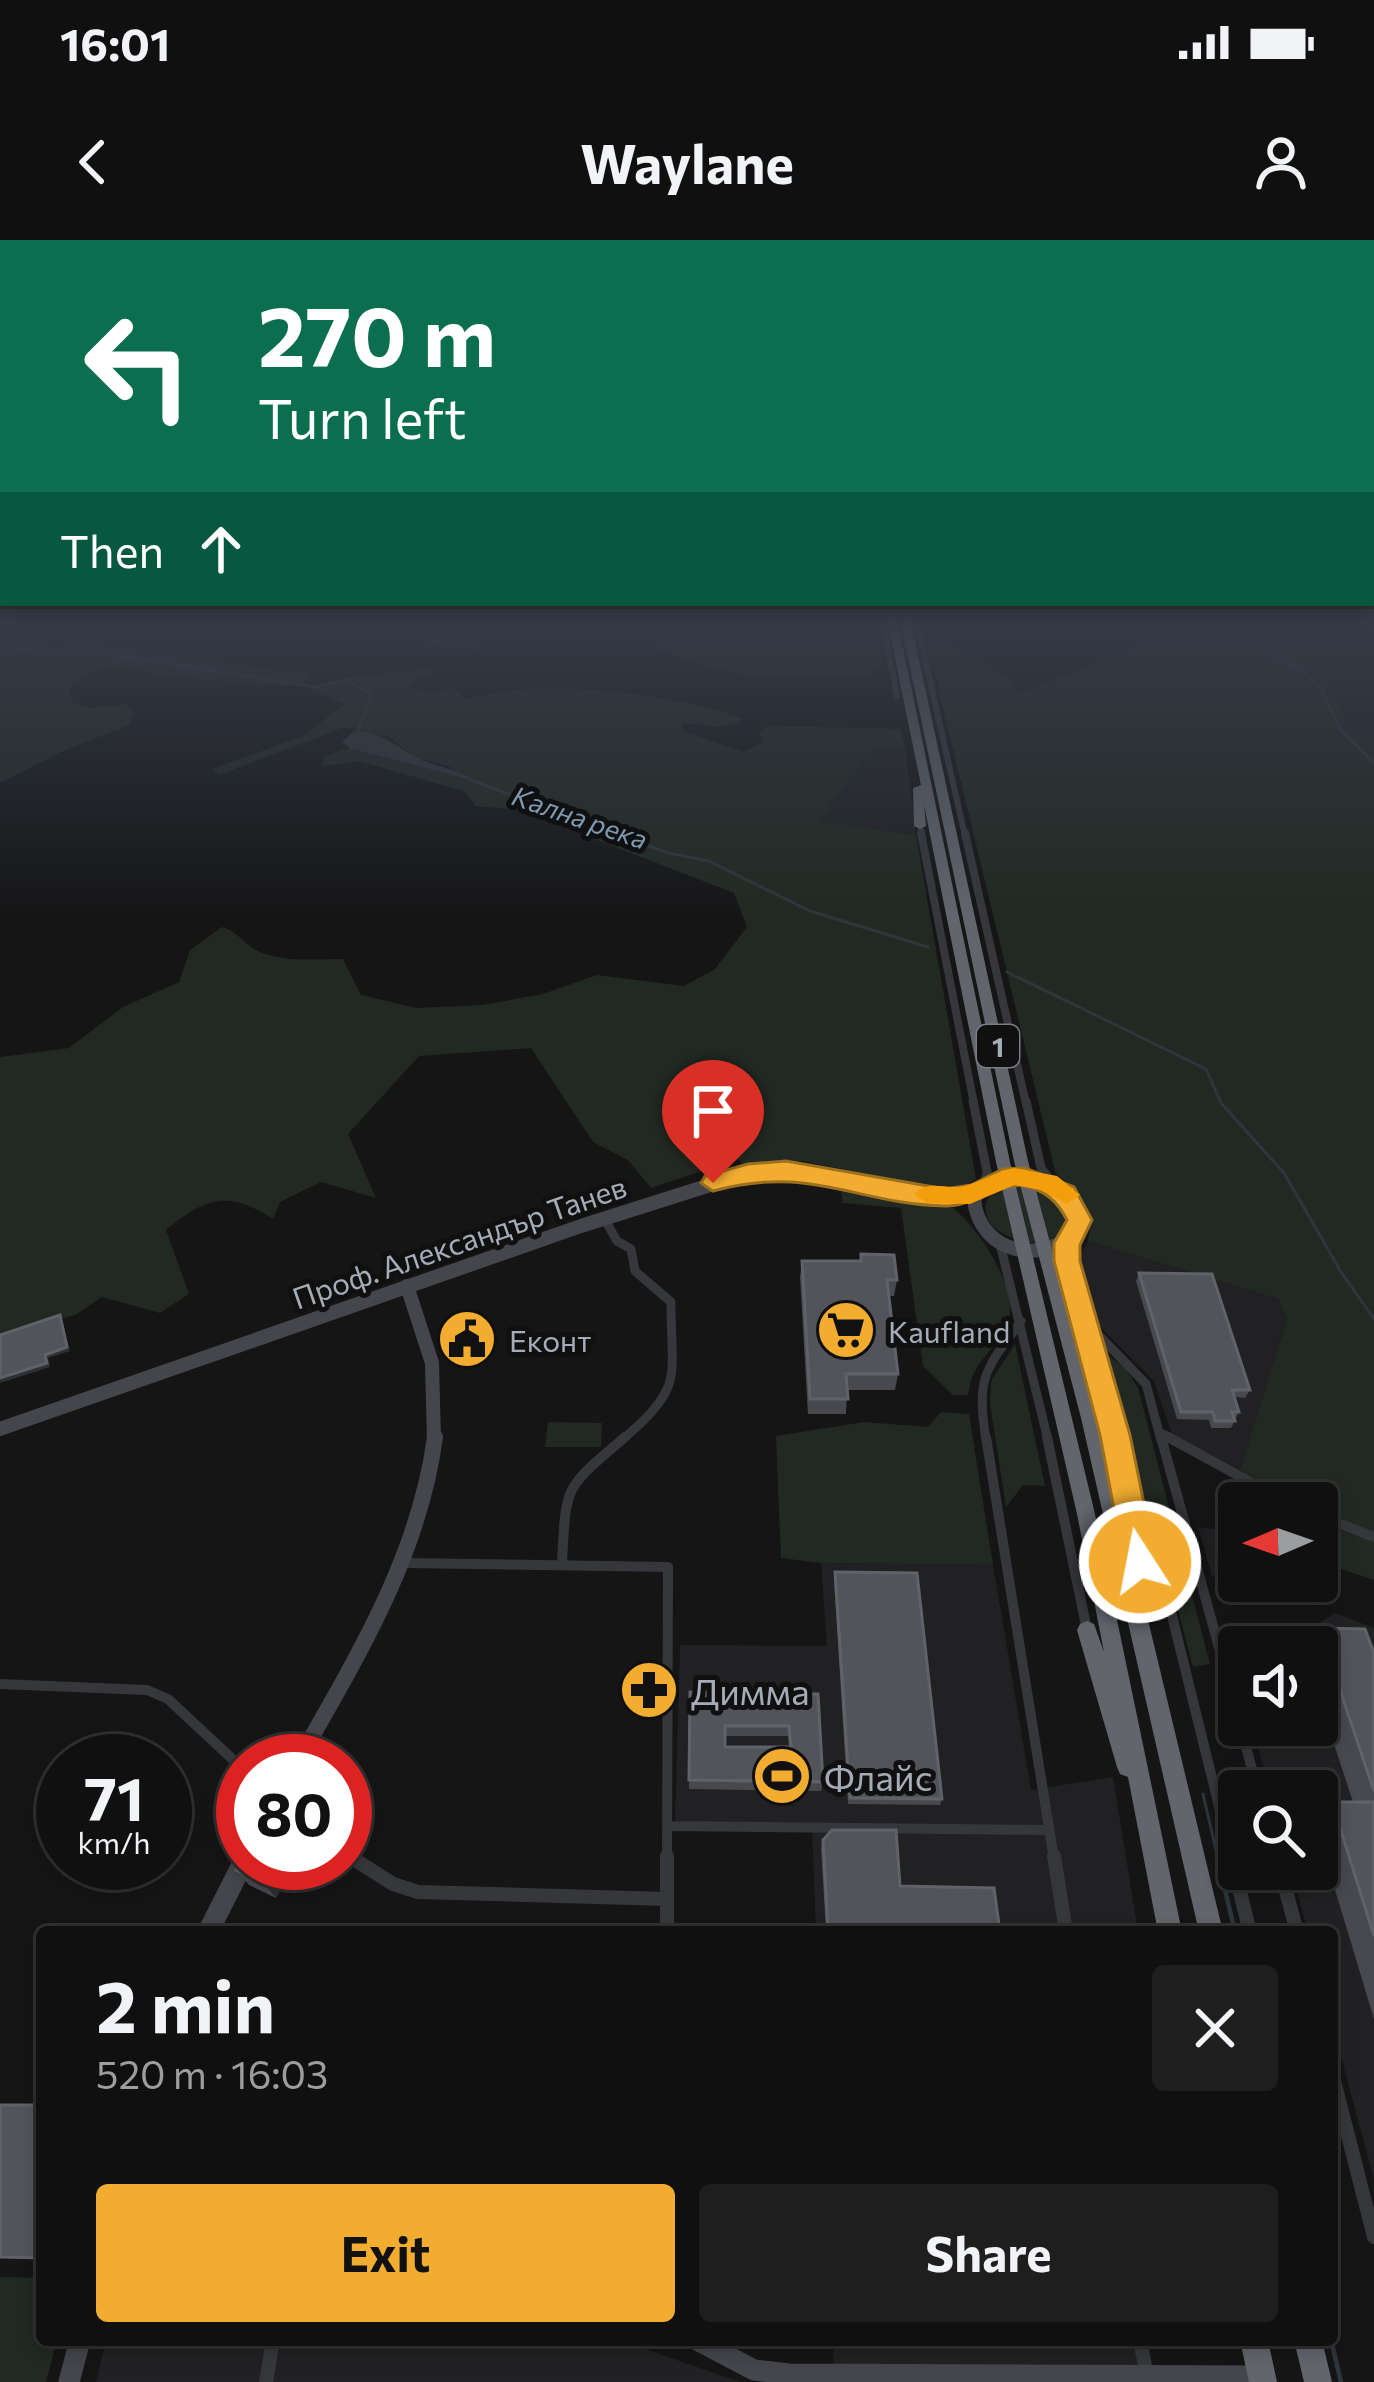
<!DOCTYPE html>
<meta charset="utf-8">
<style>
body{margin:0;font-family:Commissioner,sans-serif;background:#1e1e1e;color:#f1f3f6;height:100vh;display:flex;flex-direction:column;font-size:45px;white-space:nowrap}
*{box-sizing:border-box;margin:0}
p{font-size:39px;color:#9c9d9f}
.icon{flex:none;width:66px;height:66px;fill:none;stroke:currentColor;stroke-width:2;stroke-linecap:round;stroke-linejoin:round}
.map{position:relative;flex:1;overflow:hidden}
.details{position:absolute;left:36px;top:1686px;width:1302px;height:420px;display:flex;flex-direction:column;background:#101010;border-radius:12px;box-shadow:0 6px 18px #0003,0 0 0 3px #303030}
.details>*{flex:none}
.hud{position:absolute;left:0px;top:0px;width:1374px;height:366px;box-shadow:0 6px 18px #0003,0 0 0 3px #303030;background:#0b6e4f;color:#fff;overflow:hidden}
.needle{width:78px;rotate:268deg}
.fabs{position:absolute;left:1218px;top:1242px;display:grid;gap:24px}
.fabs a{display:grid;place-items:center;width:120px;height:120px;border-radius:12px;background:#101010;box-shadow:0 6px 18px #0003,0 0 0 3px #303030;font-size:60px}
.speed{position:absolute;left:36px;top:1494px;display:flex;gap:24px;font-size:60px;font-weight:700;text-align:center}
.speed>*{display:grid;place-content:center;width:156px;height:156px;border-radius:50%;background:#101010;box-shadow:0 6px 18px #0003,0 0 0 3px #303030;line-height:1}
.speed small{font-size:30px;font-weight:400}
.speed .limit{border:18px solid #d22;background:#fff;color:#111}
.pin{position:absolute;display:grid;place-items:center;width:102px;height:102px;color:#fff;margin:-123px -51px;border-radius:50% 50% 50% 0;rotate:-45deg;box-shadow:0 0 12px #0007}
.pin .icon{rotate:45deg}
.me{position:absolute;width:132px;margin:-66px;rotate:349deg;stroke-linejoin:round;filter:drop-shadow(0 0 9px #0008)}
.turn{display:flex;align-items:center;gap:42px;height:252px;padding:0 60px;font-size:54px}
.turn .icon{width:156px;height:156px;stroke-width:2.5}
.turn b{display:block;font-size:84px;line-height:102px}
.then{display:flex;align-items:center;height:114px;padding:0 60px;background:#0003;gap:24px;font-size:45px}
.round{display:grid;place-items:center;flex:none;width:126px;height:126px;border-radius:12px;background:#1e1e1e}
.summary{display:flex;align-items:center;justify-content:space-between;height:204px;padding:0 60px}
h1{font-size:72px;font-weight:700;line-height:90px}
.primary-button{display:flex;gap:24px;margin-top:auto;padding:24px 60px}
.primary-button a{flex:1;height:138px;border-radius:12px;background:#f2ad31;color:#111;font-size:48px;font-weight:700;line-height:138px;text-align:center}
.primary-button a+a{background:#1e1e1e;color:#f1f3f6}
.status{display:flex;justify-content:space-between;align-items:center;height:84px;padding:0 60px;background:#101010;direction:ltr}
.status svg{height:33px;fill:currentColor}
header{display:flex;justify-content:space-between;align-items:center;height:156px;padding:0 60px;background:#101010;font-size:54px;font-weight:700}
.map>svg:first-child{display:block}
.built{fill:#212123}
.green{fill:#212922}
.water{fill:#2d363c}
.lines{fill:none;stroke-linecap:round;stroke-linejoin:round}
.stream-far1{stroke:#2d363c;stroke-width:3}
.stream{stroke:#2d363c;stroke-width:4.5}
.street-far4{stroke:#36373b;stroke-width:6}
.street-far3{stroke:#36373b;stroke-width:8}
.street-far2{stroke:#36373b;stroke-width:9}
.street-far1{stroke:#36373b;stroke-width:10}
.street{stroke:#36373b;stroke-width:14}
.secondary-far2{stroke:#44464b;stroke-width:14}
.secondary-far1{stroke:#44464b;stroke-width:16}
.secondary{stroke:#44464b;stroke-width:21}
.highway{fill:#62656c;fill-rule:evenodd}
.wall{fill:#48494e;fill-rule:evenodd}
.shaded-wall{fill:#2f3033}
.building{fill:#525459;stroke:#5f6268;stroke-width:3;fill-rule:evenodd}
.route{fill:#f2ad31;stroke:#9d7020;stroke-width:3}
.slow{fill:#f59e0b}
.labels{text-anchor:middle;dominant-baseline:central;stroke-width:10;stroke-linejoin:round;paint-order:stroke}
.far-water-label{font-size:27px;font-style:italic;fill:#7d9ab2;stroke:#101011}
.shield{fill:#101011;stroke:#797d85;stroke-width:3}
.shield-label{font-size:27px;font-weight:bold;fill:#a6acb7}
.street-label{font-size:30px;fill:#a6acb7;stroke:#101011}
.poi-label{font-size:30px;fill:#a6acb7;stroke:#101011;text-anchor:start}
.near-poi-label{font-size:36px;fill:#a6acb7;stroke:#101011;text-anchor:start}
</style>
<div class="status"><b>16:01</b><svg viewBox="0 0 49 12"><path d="M0 12V9h3v3zM5 12V6h3v6zM10 12V3h3v9zM15 12V0h3v12zM26 1h20v11H26zM47 4h2v5h-2z"/></svg></div>
<header><svg class="icon" aria-label="back" viewBox="0 0 24 24"><path d="M15 5l-7 7 7 7"/></svg>Waylane<svg class="icon" aria-label="person" viewBox="0 0 24 24"><circle cx="12" cy="8" r="4"/><path d="M4 21q1-7 8-7t8 7"/></svg></header>
<div class="map">
<svg width="1374" height="2142" viewBox="0 0 1374 2142">
<rect width="100%" height="100%" fill="#151516"/>
<path class="built" d="M1330,435L1374,447V496L1349,491Z
M873,507H905L916,595L818,581Z
M1088,1001L1278,1059L1287,1079L1240,1230L1172,1194L1154,1141L1096,1083L1077,1021Z
M1198,1287L1239,1293V1327L1212,1337Z
M821,1323L993,1325L1031,1550L1113,1537L1138,1692H816L812,1587L675,1581L680,1405L827,1406Z
M1335,1373L1374,1388V1940L1332,1783V1692H1308L1291,1629H1317V1551H1270L1252,1485H1317V1407H1280Z
M106,2100H618L741,2142H96Z
M833,2100H1140L1147,2137H834Z"/>
<path class="green" d="M281,379H465L469,395L485,412L379,394L292,390Z
M674,379H874L882,427L867,436C780,439 734,442 652,407L693,395Z
M1147,379H1374V447L1330,436L1349,491L1374,496V1294L1317,1271V1263H1299L1240,1230L1287,1079L1278,1059L1088,1001C1097,953 1070,964 1055,931L925,393L1007,436L1020,453L1135,408Z
M0,394L24,395L50,408L86,404L309,435L301,444L282,446L151,435L148,430C123,427 62,422 72,462L91,468L125,464L134,473L129,485L65,510L0,543Z
M428,428L442,430L421,437L410,448L433,454L451,448L468,459C534,436 679,454 743,479C723,494 703,481 680,484L686,492L743,512L764,502L759,492L768,486L900,489L905,507H873L819,581L916,595L976,939L954,951L802,921L744,926L738,919L651,948L628,920L593,902L531,808L419,816L348,894L376,958L321,942L280,962L273,979C228,950 206,957 166,990L189,1054L160,1073L102,1057L77,1074L0,1099V817L69,808L123,767L179,742L190,710L222,687C236,691 242,701 254,709C278,723 316,719 343,719L361,755L417,768L482,765L543,754L597,735L684,746L715,729L747,687L734,653L520,570L476,566L464,551L359,521L322,526L325,516L350,508L362,510L471,540L448,526L414,517L388,496L345,487L219,535L211,529L304,496L344,464L311,449C349,435 388,435 428,428Z
M1015,943C1041,947 1067,952 1068,983C1051,1012 1016,1005 993,987C976,964 990,948 1015,943Z
M840,945L953,968C977,987 1020,1048 1008,1082C998,1111 972,1118 968,1155H953L923,1126L901,968L843,963Z
M1015,1104L1045,1246L1023,1245L1006,1267L990,1164L991,1141Z
M1099,1108L1126,1129L1138,1148L1210,1424L1193,1427C1166,1319 1130,1216 1099,1108Z
M941,1172L969,1174L993,1325L821,1323L781,1318L776,1196L864,1182L928,1187Z
M548,1182L602,1183L601,1207H545Z
M1317,1282L1374,1302V1340L1338,1328L1331,1310L1317,1295Z
M0,2037L42,2038V2100H57L46,2142H0Z"/>
<path class="water" d="M355,490C384,492 395,507 419,518C438,528 457,528 475,541L350,508L342,502Z"/>
<g class="lines">
<path class="stream-far1" d="M1259,405L1309,436L1322,450L1339,488L1374,523
M0,406L49,413L90,411L315,447L348,440L371,455L358,492
M471,540L668,613L709,621L810,671L928,707
M1007,732L1206,829L1221,863L1284,933L1341,1032L1374,1079
M1203,1554L1218,1619"/>
<path class="stream" d="M1217,1616L1235,1692
M1331,2100L1341,2142"/>
<path class="street-far4" d="M882,379L897,456
M916,379L965,596
M920,586L922,596"/>
<path class="street-far3" d="M921,593L974,864
M965,593L1026,864"/>
<path class="street-far2" d="M973,861L987,932L984,946
M1026,861L1041,928L1054,945
M604,978L617,1001L631,1009L635,1031L671,1062C671,1141 685,1145 622,1200
M1067,1003V1021L1115,1195
M1000,1004L1048,1200
M1086,1082L1146,1144L1161,1200
M1163,1194L1174,1200
M986,1200C976,1137 985,1130 1021,1081"/>
<path class="street-far1" d="M986,1197L1054,1619
M1047,1197L1087,1390
M1161,1197L1239,1480
M1168,1197L1289,1263
M1128,1228L1158,1319L1232,1619
M1317,1275L1374,1297
M404,1323L668,1327L667,1619
M562,1324C566,1242 564,1250 625,1197
M0,1444L147,1450L168,1459L243,1529
M1240,1485L1258,1551
M668,1586L1048,1590
M345,1614L354,1619"/>
<path class="street" d="M349,1616L393,1644L418,1652L667,1659
M1054,1616L1066,1692
M1231,1616L1250,1692
M1280,1629L1297,1692
M667,1692V1616
M1332,1833L1374,1997
M1140,2100L1147,2136
M266,2142L273,2100"/>
<path class="secondary-far2" d="M1025,937C1054,943 1075,955 1079,986C1047,1028 979,1015 974,959C987,940 1003,937 1025,937Z
M407,1046L432,1123L434,1200
M0,1189L581,986L748,933H815L945,958L977,953"/>
<path class="secondary-far1" d="M298,1521C357,1417 419,1317 435,1197"/>
<path class="secondary" d="M208,1692L243,1623
M697,2100L754,2130L789,2134L1262,2136
M69,2142L80,2100"/>
<path class="highway" d="M887,379H897L1010,922L1095,1274L1182,1692H1158L1128,1537L1120,1534L1117,1527L1077,1390L1080,1384L1087,1381L1094,1384L1104,1412L1077,1274L996,922L924,565L926,586L920,589L914,586L913,548L921,545Z
M900,379H910L1028,921L1114,1240L1106,1195L1109,1190L1115,1188L1121,1190L1124,1195L1156,1372L1153,1378L1148,1380L1223,1692H1199L1081,1178L1014,921Z
M1240,2100H1268L1277,2142H1249Z
M1294,2100H1322L1332,2142H1304Z"/>
</g>
<path class="wall" d="M861,1014L897,1040L894,1056H889L898,1134L895,1150H847L846,1174H808L800,1037L802,1021H860Z
M1139,1033L1250,1150L1245,1158L1235,1157L1239,1172L1231,1188H1211L1209,1180L1177,1179L1136,1041Z
M835,1332L942,1559L940,1565L848,1564L834,1339Z
M1319,1388L1374,1413V1779L1317,1590V1576L1332,1562H1353L1317,1452V1407H1304Z
M690,1452L818,1454L823,1542L821,1551L689,1549ZM725,1496H788L789,1507H725Z
M823,1600L900,1646L1000,1692H826L821,1608Z
M243,1623H295L276,1658L249,1645L236,1630Z"/>
<path class="shaded-wall" d="M629,951L630,959L612,964V956Z
M60,1075L70,1111L48,1118L50,1127L0,1143V1138L45,1115Z
M274,1623H295L276,1658L263,1642Z"/>
<path class="building" d="M625,945L629,951L612,956L608,951Z
M861,1014L894,1015L897,1040H887L898,1134H846L848,1159H810L802,1021H861Z
M1139,1033L1212,1034L1250,1150H1232L1239,1172H1232L1235,1181H1215L1213,1172H1181Z
M60,1075L67,1107L45,1115L47,1123L0,1138V1095Z
M835,1332L917,1333L942,1559L850,1558Z
M1319,1388L1365,1389L1374,1413V1551Z
M690,1452L818,1454L823,1542L689,1540ZM725,1486H789L791,1507H725Z
M1332,1562H1374V1696Z
M832,1590H896L900,1646L994,1648L1000,1692H828L823,1600Z
M243,1617V1623H274L263,1642L236,1630Z
M0,1865H42V2018L0,2017Z"/>
<linearGradient id="sky" x2="0" y2="1"><stop stop-color="#0c0c0c"/><stop offset="0.56" stop-color="#353b47"/><stop offset="1" stop-color="#353b47" stop-opacity="0"/></linearGradient>
<rect width="1374" height="679" fill="url(#sky)"/>
<path class="route" d="M786,921L945,949L971,945L1003,929L1025,928L1074,947L1092,980L1080,1005V1021L1130,1195L1156,1322L1151,1332L1140,1336L1128,1332L1124,1322L1100,1195L1054,1021V1003L1067,980C1057,961 1046,951 1025,946C1003,941 972,967 945,966C856,964 810,924 713,951L701,943L705,936L748,924Z"/>
<path class="slow" d="M1014,928L1057,936L1080,955L1067,964L1041,950L1014,945L970,964L927,963L914,954C929,939 945,950 964,946C981,942 996,931 1014,928Z"/>
<defs>
<symbol id="supermarket-disc" viewBox="-11 -11 22 22"><circle r="9.5" fill="#f2ad31" stroke="#101011"/><path d="M-6-5.5h2.5l.6 2H6L4.5 2H-2.5L-4.4-4H-6ZM-1.5 3.2a1.3 1.3 0 1 0 .1 0ZM3 3.2a1.3 1.3 0 1 0 .1 0Z" fill="#111"/></symbol>
<symbol id="civic-disc" viewBox="-11 -11 22 22"><circle r="9.5" fill="#f2ad31" stroke="#101011"/><path d="M-.6-6.5H3V-4.5H.6V-3L4-1V1h2V6H-6V1h2V-1L-.6-3ZM-1.2 2.5V6h2.4V2.5Z" fill="#111"/></symbol>
<symbol id="pharmacy-disc" viewBox="-11 -11 22 22"><circle r="9.5" fill="#f2ad31" stroke="#101011"/><path d="M-2-6h4v4h4v4h-4v4h-4v-4h-4v-4h4Z" fill="#111"/></symbol>
<symbol id="stadium-disc" viewBox="-11 -11 22 22"><circle r="9.5" fill="#f2ad31" stroke="#101011"/><path d="M0-5a6.5 5 0 1 0 0 10a6.5 5 0 1 0 0-10ZM-3.5-1.8h7v3.6h-7Z" fill="#111"/></symbol>
</defs>
<g fill-rule="evenodd">
<use href="#supermarket-disc" x="813" y="1057" width="66" height="66"/>
<use href="#civic-disc" x="434" y="1066" width="66" height="66"/>
<use href="#pharmacy-disc" x="616" y="1417" width="66" height="66"/>
<use href="#stadium-disc" x="749" y="1503" width="66" height="66"/>
</g>
<g class="labels">
<g class="far-water-label">
<text transform="translate(580 577) rotate(19)">Кална река</text>
</g>
<rect class="shield" x="977" y="785" width="42" height="42" rx="9"/>
<g class="shield-label">
<text x="998" y="806">1</text>
</g>
<g class="street-label">
<text transform="translate(459 1001) rotate(-19)">Проф. Александър Танев</text>
</g>
<g class="poi-label">
<text x="888" y="1090">Kaufland</text>
<text x="509" y="1099">Еконт</text>
</g>
<g class="near-poi-label">
<text x="691" y="1450">Димма</text>
<text x="824" y="1536">Флайс</text>
</g>
</g>
</svg>
<div class="fabs">
<a><svg class="needle" viewBox="-14 -14 28 28"><path d="M0-13l5 13h-10z" fill="#e53935"/><path d="M0 13l5-13h-10z" fill="#9c9d9f"/></svg></a>
<a><svg class="icon" aria-label="sound" viewBox="0 0 24 24"><path d="M4 9h4l5-4v14l-5-4H4zM17 9q2 3 0 6"/></svg></a>
<a><svg class="icon" aria-label="search" viewBox="0 0 24 24"><circle cx="10" cy="10" r="6"/><path d="M15 15l6 6"/></svg></a>
</div>
<div class="speed"><div>71<small>km/h</small></div><div class="limit">80</div></div>
<div class="pin" style="left:713px;top:943px;background:#d93025"><svg class="icon" aria-label="arrive" viewBox="0 0 24 24"><path d="M6 21V4h12l-3 4 3 4H6"/></svg></div>
<svg class="me" style="left:1140px;top:1322px" viewBox="-20 -20 40 40"><circle r="17" fill="#f2ad31" stroke="#fff" stroke-width="3"/><path d="M0-11L8 9 0 5-8 9z" fill="#fff"/></svg>
<div class="hud">
<div class="turn"><svg class="icon" aria-label="left" viewBox="0 0 24 24"><path d="M17 20v-9H6M10 6l-5 5 5 5"/></svg><div><b>270 m</b>Turn left</div></div>
<div class="then">Then<svg class="icon" aria-label="ahead" viewBox="0 0 24 24"><path d="M12 20V5M6 11l6-6 6 6"/></svg></div>
</div>
<section class="details">
<div class="summary"><div><h1>2 min</h1><p>520 m · 16:03</p></div><a class="round"><svg class="icon" aria-label="close" viewBox="0 0 24 24"><path d="M6 6l12 12M18 6L6 18"/></svg></a></div>
<div class="primary-button"><a>Exit</a><a>Share</a></div>
</section>
</div>
